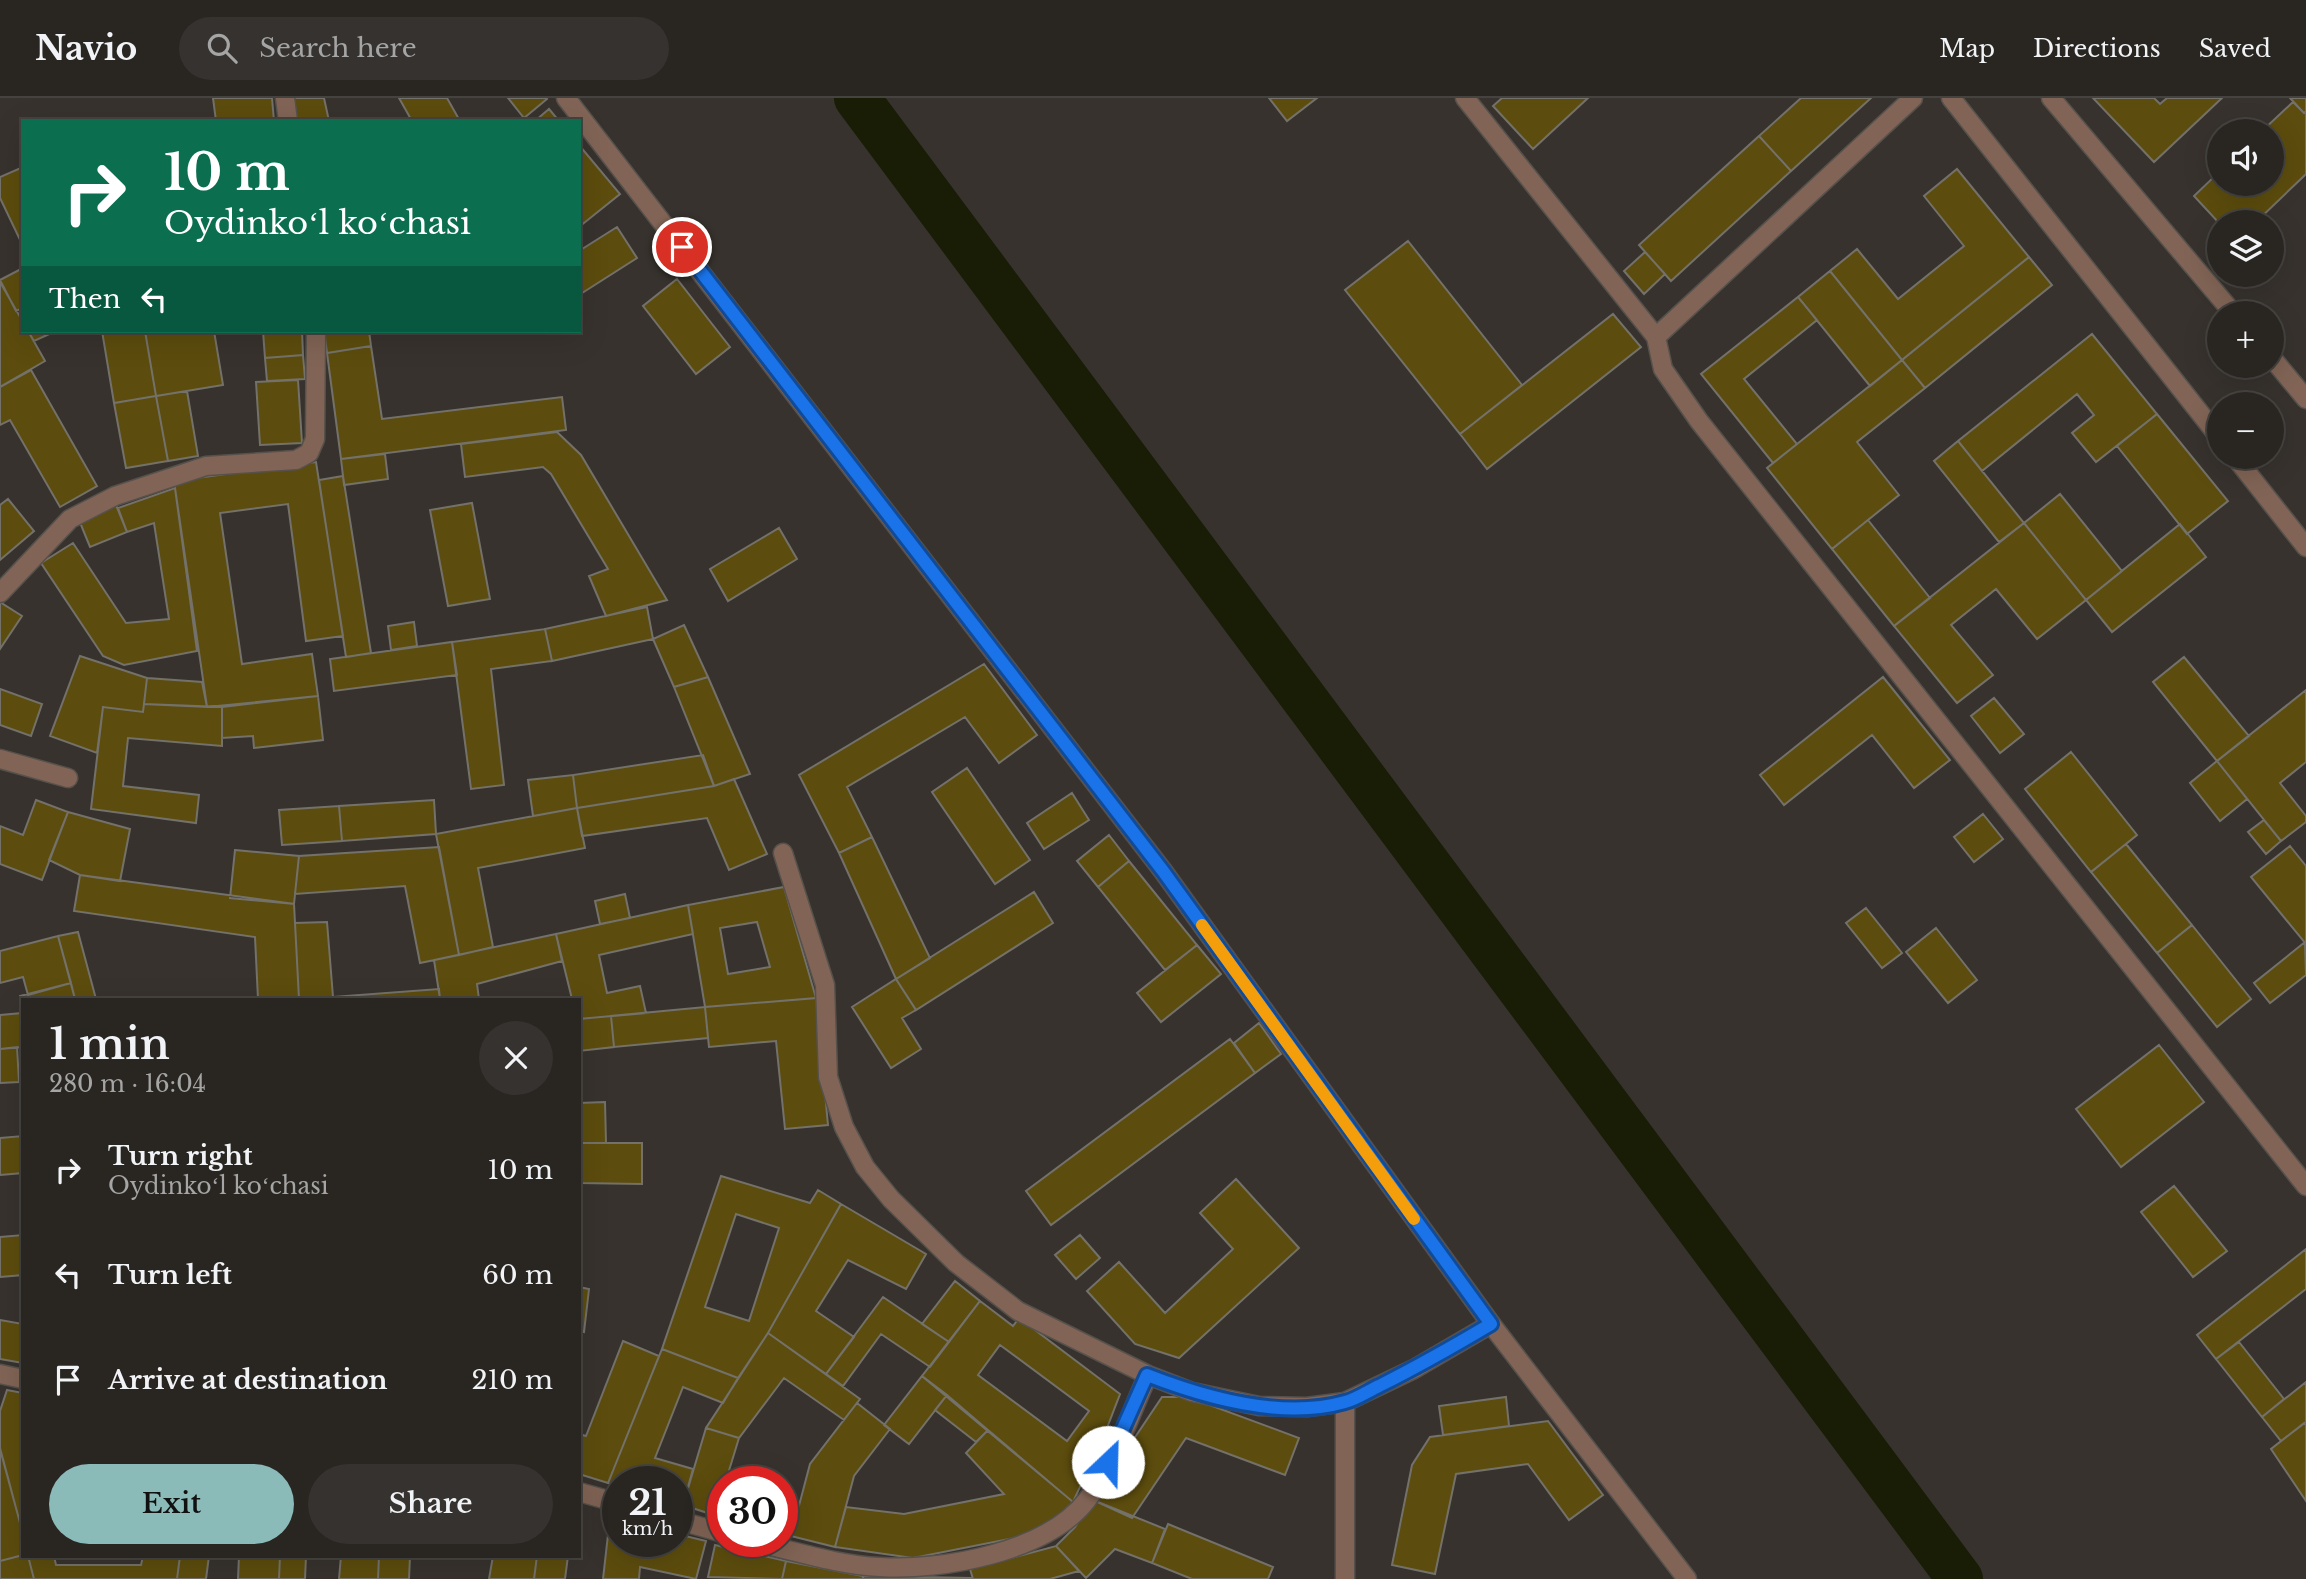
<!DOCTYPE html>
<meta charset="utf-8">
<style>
body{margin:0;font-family:"Libre Baskerville",serif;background:#35322f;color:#f1f3f6;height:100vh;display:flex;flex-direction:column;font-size:26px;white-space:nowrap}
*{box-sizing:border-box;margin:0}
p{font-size:23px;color:#a5a5a5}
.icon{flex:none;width:38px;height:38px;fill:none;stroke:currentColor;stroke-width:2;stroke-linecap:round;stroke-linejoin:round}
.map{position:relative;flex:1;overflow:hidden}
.details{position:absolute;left:21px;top:900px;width:560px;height:560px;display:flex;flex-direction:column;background:#292622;border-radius:0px;box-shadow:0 7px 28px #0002,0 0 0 2px #454340}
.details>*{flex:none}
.top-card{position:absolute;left:21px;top:21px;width:560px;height:214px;border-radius:0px;box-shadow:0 7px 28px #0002,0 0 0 2px #454340;background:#0b6e4f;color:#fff;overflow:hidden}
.buttons{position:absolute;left:2207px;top:21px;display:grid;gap:14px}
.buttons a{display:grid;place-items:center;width:77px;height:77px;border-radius:50%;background:#292622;box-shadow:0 7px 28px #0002,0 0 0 2px #454340;font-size:35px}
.speed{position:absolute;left:602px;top:1368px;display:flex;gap:14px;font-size:35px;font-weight:700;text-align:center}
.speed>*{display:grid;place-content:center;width:91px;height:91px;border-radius:50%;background:#292622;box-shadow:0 7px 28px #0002,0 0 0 2px #454340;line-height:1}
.speed small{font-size:18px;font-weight:400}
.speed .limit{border:10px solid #d22;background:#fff;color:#111}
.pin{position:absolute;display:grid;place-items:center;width:60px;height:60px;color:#fff;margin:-30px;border:4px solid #fff;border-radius:50%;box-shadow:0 2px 7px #0007}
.me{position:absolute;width:77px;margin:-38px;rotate:24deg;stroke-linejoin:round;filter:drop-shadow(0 0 5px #0008)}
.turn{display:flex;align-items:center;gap:24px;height:147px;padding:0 28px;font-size:32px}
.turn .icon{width:91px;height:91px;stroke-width:2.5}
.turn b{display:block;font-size:49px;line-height:60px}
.then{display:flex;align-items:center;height:66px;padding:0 28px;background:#0003;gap:14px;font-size:26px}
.round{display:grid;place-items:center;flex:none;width:74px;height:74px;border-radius:37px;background:#35322f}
.summary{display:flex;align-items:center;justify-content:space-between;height:119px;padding:0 28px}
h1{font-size:42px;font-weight:600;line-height:52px}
.cta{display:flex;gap:14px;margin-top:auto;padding:14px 28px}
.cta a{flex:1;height:80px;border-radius:42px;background:#8bbbb9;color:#111;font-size:28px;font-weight:600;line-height:80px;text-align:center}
.cta a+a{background:#35322f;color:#f1f3f6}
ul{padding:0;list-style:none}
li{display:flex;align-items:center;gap:21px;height:105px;padding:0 28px}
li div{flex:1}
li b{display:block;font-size:26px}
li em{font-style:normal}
header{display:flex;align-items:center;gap:42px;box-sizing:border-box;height:98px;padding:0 35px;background:#292622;border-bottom:2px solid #454340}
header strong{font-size:33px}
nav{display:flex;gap:38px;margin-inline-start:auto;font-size:24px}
.search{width:490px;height:63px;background:#35322f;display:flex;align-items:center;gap:18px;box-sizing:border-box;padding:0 24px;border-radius:38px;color:#a5a5a5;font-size:26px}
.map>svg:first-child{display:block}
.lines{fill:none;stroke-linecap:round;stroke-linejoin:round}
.canal{stroke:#191d05;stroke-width:46}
.building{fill:#5c4c0d;stroke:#73716a;stroke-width:2;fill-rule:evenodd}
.service-casing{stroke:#56514c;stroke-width:21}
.minor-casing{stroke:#56514c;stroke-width:21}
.service{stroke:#816455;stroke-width:18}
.minor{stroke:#816455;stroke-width:18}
.route-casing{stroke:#114b97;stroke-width:18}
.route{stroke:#1a73e8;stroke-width:12}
.slow{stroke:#f59e0b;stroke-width:12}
</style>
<header>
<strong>Navio</strong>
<div class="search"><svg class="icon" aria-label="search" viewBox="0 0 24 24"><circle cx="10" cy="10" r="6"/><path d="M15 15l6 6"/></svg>Search here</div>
<nav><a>Map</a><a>Directions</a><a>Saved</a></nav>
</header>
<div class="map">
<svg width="2306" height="1481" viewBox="0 0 2306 1481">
<rect width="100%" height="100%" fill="#37322d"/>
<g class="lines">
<path class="canal" d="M857,0L1960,1481"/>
</g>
<path class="building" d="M213,0H272L274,23H216Z
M289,0H324L329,23H294Z
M399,0H447L460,23H412Z
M508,0H546L547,1L524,20Z
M1269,0H1317L1287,23Z
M1502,0H1588L1533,51L1493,8Z
M1801,0H1871L1791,73L1759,38Z
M2093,0H2154L2160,6L2167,0H2222L2154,64Z
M2290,0H2306V13L2304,15Z
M2293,4L2304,15L2306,13V76L2256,124L2219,125L2194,98L2219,74V86H2272V33H2262Z
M549,11L559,23H535Z
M1759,38L1791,73L1671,183L1639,147Z
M579,47L620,96L579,129Z
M23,69V148L0,100V79Z
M1957,71L2029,159L1902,262L1830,173L1857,151L1898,201L1964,148L1924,98Z
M617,129L637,160L579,197V153Z
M1408,143L1522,287L1460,336L1345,192Z
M1645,154L1665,176L1644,196L1624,173Z
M2029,159L2052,187L1925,290L1902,262Z
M23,170V210L16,213L0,182Z
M1830,173L1902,262L1870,288L1798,199Z
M677,181L730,249L696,276L643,208Z
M0,184L23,224V233H28L45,263L0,289Z
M1798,199L1817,222L1744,281L1797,346L1773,365L1701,276Z
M1613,216L1641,249L1487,371L1460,336Z
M28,233H56L34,243Z
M102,233H145L156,298L114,305Z
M145,233H214L223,287L156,298Z
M263,233H302L303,257L265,260Z
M324,233H369L371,248L327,255Z
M2092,236L2157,316L2096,364L2072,335L2094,317L2077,296L1982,373L1958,343Z
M371,248L382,321L562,299L566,332L341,361L327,255Z
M303,257L305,281L267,283L265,260Z
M1902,262L1925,290L1857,344L1899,397L1832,451L1767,370Z
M31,272L97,388L60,409L10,322L0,327V289Z
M298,282L302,345L260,347L256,284Z
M187,293L198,358L168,363L156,298Z
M156,298L168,363L126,370L114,305Z
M2157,316L2228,403L2187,436L2117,348Z
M557,334L581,357L667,502L606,518L589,478L608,471L551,376L543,369L465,379L461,346Z
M1958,343L2024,425L1999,444L1934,363Z
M385,356L388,381L344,387L341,361Z
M316,364L343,538L306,543L288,406L220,415L242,566L312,556L318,598L207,609L174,383Z
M343,378L371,555L346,559L319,382Z
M175,390L197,553L124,567L103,558L41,465L73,445L126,525L169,521L154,425L127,434L118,410Z
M2060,396L2122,473L2086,502L2024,425Z
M8,401L34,433L0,462V407Z
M472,405L490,501L448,508L430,412Z
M116,407L127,434L90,449L79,422Z
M1868,422L1930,500L1894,528L1832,451Z
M2024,425L2086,502L2037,541L1996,491L1951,527L1993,577L1957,605L1894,528Z
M2180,426L2206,459L2112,534L2086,502Z
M779,430L797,461L728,503L710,471Z
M0,504L22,518L0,551Z
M647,509L653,541L552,563L545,531Z
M414,524L417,548L391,552L388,528Z
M684,527L708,579L674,589L653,541Z
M545,531L552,563L491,571L504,687L471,691L452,544Z
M452,544L457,577L334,593L330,561Z
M80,558L147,580L143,614L103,609L97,655L50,638Z
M2184,559L2249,638L2217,663L2153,584Z
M984,566L1037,637L999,665L965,619L847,689L872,739L839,755L799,677Z
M708,579L750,676L714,688L674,589Z
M1883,579L1950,662L1914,690L1872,637L1784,707L1760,677Z
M147,580L202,584L207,609L144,606Z
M0,591L42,606L31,638L0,627Z
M2306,592V664L2280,685L2306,718V724L2281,743L2217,663Z
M318,598L323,642L254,650L253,638L222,640V609Z
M1994,600L2024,636L2000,655L1971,618Z
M144,606L222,609V648L128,640L123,688L199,697L196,725L91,711L103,609L143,614Z
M2071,654L2137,737L2091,774L2025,691Z
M703,657L714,688L577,710L573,677Z
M2217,663L2247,701L2220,723L2190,685Z
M967,670L1030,762L995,786L932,694Z
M573,677L577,710L533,718L528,682Z
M734,681L767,756L729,772L707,720L582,738L577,710L714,688Z
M1072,695L1089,722L1044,751L1027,725Z
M36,702L68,714L42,782L0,766V728L23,737Z
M434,702L436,736L342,743L339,708Z
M339,708L342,743L282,747L279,712Z
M577,710L585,750L478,770L493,849L459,857L436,736Z
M68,714L130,731L120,783L80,777L49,762Z
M1983,716L2003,741L1974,764L1954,739Z
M2264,722L2281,743L2266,756L2248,734Z
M1109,737L1129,763L1098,789L1077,763Z
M872,739L930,860L896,881L839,755Z
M2126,746L2192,827L2157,855L2091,774Z
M2290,748L2306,768V846L2251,779Z
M439,749L459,857L420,865L405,788L295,796L299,758Z
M235,752L299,758L294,806L230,800Z
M1129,763L1197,847L1165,872L1098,789Z
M80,777L294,806L299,901H258L255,839L74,813Z
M784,789L816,900L705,909L688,807ZM757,824L770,869L728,876L720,830Z
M1034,794L1053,825L916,912L896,881Z
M625,796L630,820L600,826L595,803Z
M688,807L693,836L599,857L607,895L640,888L646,915L579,921V901H572L556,836Z
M1866,810L1902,855L1882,870L1846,825Z
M327,824L333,899L439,891L440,901H299L295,825Z
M2192,827L2251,901L2217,929L2157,855Z
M1936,830L1977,882L1948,905L1906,854Z
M78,834L96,901H75L58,838Z
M556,836L562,863L477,886L479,901H440L434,862Z
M58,838L71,885L28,897L23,879L0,885V853Z
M2305,844L2306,877L2270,905L2254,885Z
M1197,847L1221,876L1161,924L1137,895Z
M896,881L916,912L902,920L921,951L891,970L852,909Z
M71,885L75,901H23V949L0,951V917L22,915L20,898Z
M816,900L828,1027L785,1031L776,943L709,949L705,909Z
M705,909L708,940L614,949L611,918Z
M611,918L614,949L579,953V921Z
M1259,925L1281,956L1255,975L1234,945Z
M1230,941L1255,975L1051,1127L1026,1093Z
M2159,947L2204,1004L2121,1069L2076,1011Z
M17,949L19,984L0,985V951Z
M605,1004L606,1045H579V1005Z
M23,1038V1075L0,1077V1040Z
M579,1045H642V1086L579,1085Z
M721,1078L810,1105L818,1092L841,1106L768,1235L738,1280L662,1251ZM736,1116L779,1130L749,1223L705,1209Z
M1236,1081L1299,1150L1179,1260L1135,1246L1087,1193L1119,1164L1165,1215L1233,1151L1200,1115Z
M2174,1088L2227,1153L2193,1179L2141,1114Z
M841,1106L926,1156L906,1191L848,1162L816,1213L854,1239L826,1276L768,1235Z
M23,1137V1177L0,1179V1139Z
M1080,1137L1100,1160L1076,1181L1055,1157Z
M2306,1151V1191L2216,1261L2197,1237Z
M955,1183L980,1203L949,1244L922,1226Z
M579,1189L589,1191L584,1234L579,1233Z
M883,1199L949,1244L930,1269L881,1236L843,1288L826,1276Z
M980,1203L1013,1228L1019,1220L1120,1296L1105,1335L1073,1404L922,1278ZM1000,1247L1089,1313L1067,1343L978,1277Z
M0,1222L23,1226V1265L0,1261Z
M768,1235L860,1301L844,1322L784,1280L739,1340L706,1330Z
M623,1243L659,1258L608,1385L579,1376V1336L586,1338Z
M2239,1244L2284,1301L2262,1319L2216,1261Z
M662,1251L738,1280L723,1305L683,1289L655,1360L693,1371L683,1407L677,1406V1384H618V1388L608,1385Z
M922,1278L947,1297L909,1346L884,1327Z
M2306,1284V1324L2281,1343L2262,1319Z
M7,1292L23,1295V1436L0,1350V1313Z
M947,1297L988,1332L976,1344L935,1312Z
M1162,1299H1188L1299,1340L1285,1377L1186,1340L1132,1420L1093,1402Z
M1506,1299L1509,1328L1443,1337L1439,1308Z
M857,1305L890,1331L854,1378L835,1449L791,1438L810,1366Z
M1548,1323L1603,1397L1569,1422L1528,1366L1456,1376L1435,1476L1392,1467L1412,1367L1430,1339Z
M2304,1325L2306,1327V1403L2271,1351Z
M706,1330L739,1340L727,1379L744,1384H723V1420L683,1407Z
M988,1332L1073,1404L1040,1435L913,1460L835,1449L846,1409L904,1416L1004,1396L966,1355Z
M0,1351L23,1436V1457L0,1463Z
M1093,1402L1165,1431L1152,1465L1115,1451L1086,1480L1056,1448L1075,1429Z
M610,1419L618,1420V1444H677V1436L706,1443L696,1481L640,1469L639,1481H603Z
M1168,1426L1273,1469L1268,1481H1192L1152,1465Z
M715,1447L786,1463L782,1481L708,1479Z
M1056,1448L1079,1473L1050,1481H973L970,1471Z
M23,1457L28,1458L34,1481H0V1463Z
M28,1458H54L56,1467H141L143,1458H180L177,1481H34Z
M180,1458H209L206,1481H177Z
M239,1458H280L279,1481H238Z
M280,1458H306L305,1481H279Z
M341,1458H379L378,1481H339Z
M379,1458H410L409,1481H378Z
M493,1458H537L534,1481H489Z
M537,1458H568L565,1481H534Z
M786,1463L863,1478V1481H782Z
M863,1478L972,1480L973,1481H863Z"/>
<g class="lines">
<defs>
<path id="service" d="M0,661L68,680"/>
<path id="minor" d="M285,0L288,23
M566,0L1163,773L1491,1226L1687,1481
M1465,0L1656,239L1663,271L1699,323L2306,1088
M1951,0L2219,339
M2051,0L2233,215
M1656,239L1913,0
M2272,260L2306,301
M2235,359L2306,449
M0,495L70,421L115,398L206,368L296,362L309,355L315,341L316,233
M783,755L825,887L828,979L844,1029L865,1069L891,1101L956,1165L1018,1213L1148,1277L1192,1294L1259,1308L1307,1309L1345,1304L1414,1271L1491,1226
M0,1276L23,1281
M579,1394L618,1405
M677,1422L723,1435
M754,1444C795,1453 837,1467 880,1469C942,1473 1047,1454 1087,1402C1114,1367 1129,1318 1148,1277
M1345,1481V1304"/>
</defs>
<use href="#service" class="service-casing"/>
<use href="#minor" class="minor-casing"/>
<use href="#service" class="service"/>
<use href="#minor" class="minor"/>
</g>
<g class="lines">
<defs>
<path id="route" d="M682,149L1163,773L1491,1226C1454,1248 1417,1269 1379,1288C1368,1293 1357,1301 1345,1304C1282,1322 1206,1300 1147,1277L1108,1364"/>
</defs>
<use href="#route" class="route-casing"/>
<use href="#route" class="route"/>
<path class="slow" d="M1202,827L1414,1121"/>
</g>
</svg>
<div class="buttons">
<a><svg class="icon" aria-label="sound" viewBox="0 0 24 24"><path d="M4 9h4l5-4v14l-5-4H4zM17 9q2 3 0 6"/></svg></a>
<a><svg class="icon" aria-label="layers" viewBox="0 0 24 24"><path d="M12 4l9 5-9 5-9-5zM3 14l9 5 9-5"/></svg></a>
<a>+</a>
<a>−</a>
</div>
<div class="speed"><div>21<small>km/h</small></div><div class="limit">30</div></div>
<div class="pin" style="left:682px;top:149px;background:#d93025"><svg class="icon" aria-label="arrive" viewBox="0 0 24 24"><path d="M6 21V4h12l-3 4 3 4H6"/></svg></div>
<svg class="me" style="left:1108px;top:1364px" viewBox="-20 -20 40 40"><circle r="19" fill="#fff"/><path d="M0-13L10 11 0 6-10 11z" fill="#1a73e8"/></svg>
<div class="top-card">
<div class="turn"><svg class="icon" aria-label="right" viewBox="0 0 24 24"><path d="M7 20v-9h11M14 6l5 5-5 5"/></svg><div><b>10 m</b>Oydinkoʻl koʻchasi</div></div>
<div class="then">Then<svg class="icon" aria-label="left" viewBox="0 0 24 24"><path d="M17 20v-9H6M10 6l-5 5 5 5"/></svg></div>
</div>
<section class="details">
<div class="summary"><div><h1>1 min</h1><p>280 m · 16:04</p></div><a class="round"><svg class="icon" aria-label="close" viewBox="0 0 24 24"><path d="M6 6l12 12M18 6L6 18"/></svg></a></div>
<ul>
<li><svg class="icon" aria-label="right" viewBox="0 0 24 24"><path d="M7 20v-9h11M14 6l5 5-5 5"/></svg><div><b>Turn right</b><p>Oydinkoʻl koʻchasi</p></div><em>10 m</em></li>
<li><svg class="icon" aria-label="left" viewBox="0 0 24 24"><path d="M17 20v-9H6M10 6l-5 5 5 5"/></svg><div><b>Turn left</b></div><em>60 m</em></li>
<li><svg class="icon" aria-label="arrive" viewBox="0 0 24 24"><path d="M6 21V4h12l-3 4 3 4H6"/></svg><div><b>Arrive at destination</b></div><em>210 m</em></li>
</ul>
<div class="cta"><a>Exit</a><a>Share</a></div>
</section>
</div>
